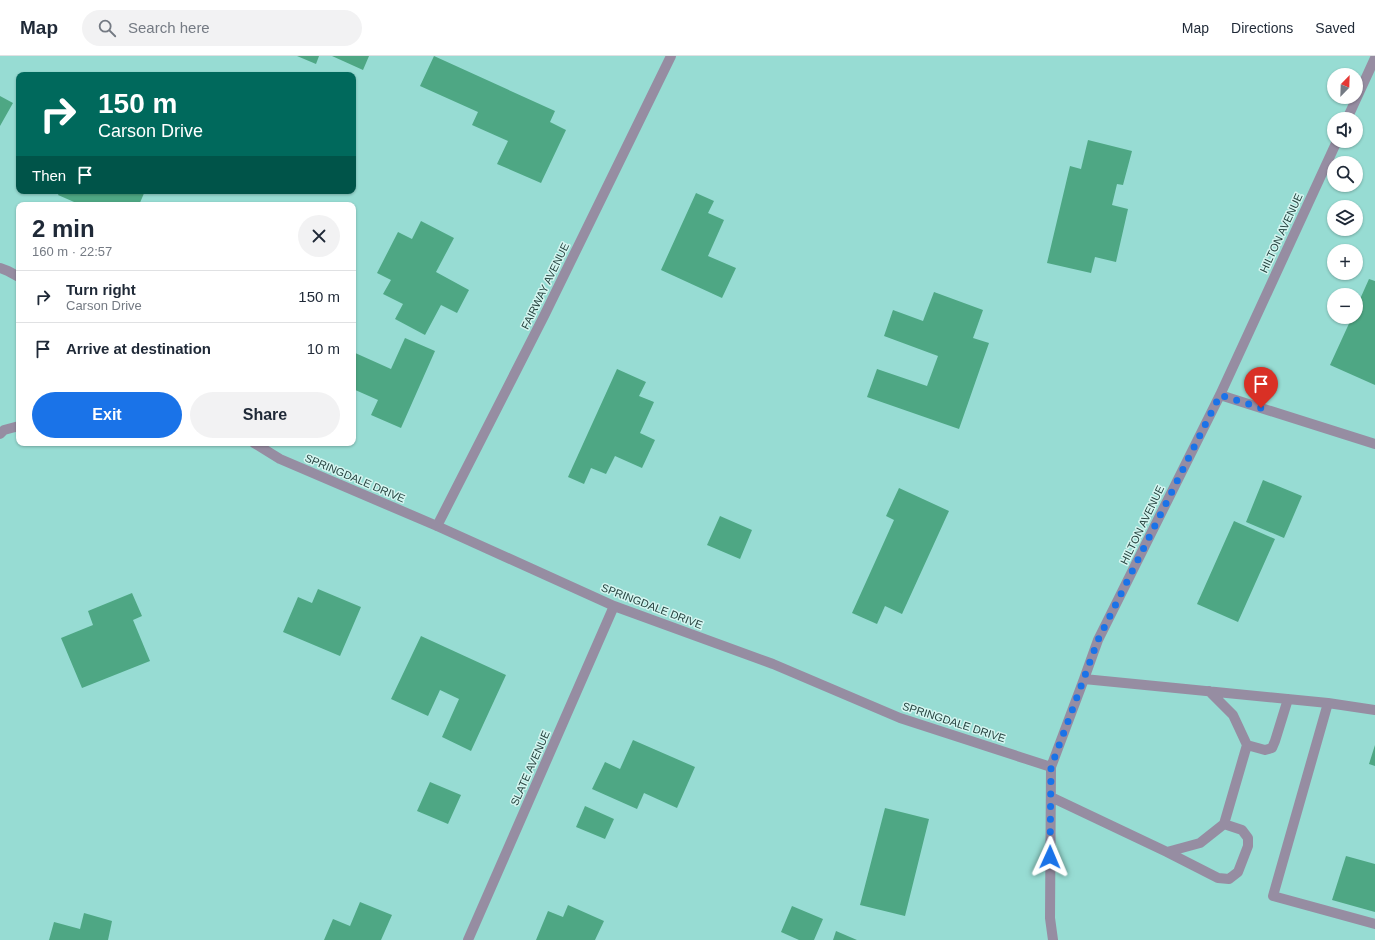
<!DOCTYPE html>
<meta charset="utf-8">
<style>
body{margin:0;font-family:Arial,sans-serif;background:#f2f2f3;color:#1f2937;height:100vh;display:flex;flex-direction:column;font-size:15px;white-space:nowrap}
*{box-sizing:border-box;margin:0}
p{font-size:13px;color:#747a83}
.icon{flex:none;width:22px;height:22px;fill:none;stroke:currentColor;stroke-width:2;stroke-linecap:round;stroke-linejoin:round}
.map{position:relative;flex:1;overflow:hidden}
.details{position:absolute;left:16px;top:146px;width:340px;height:244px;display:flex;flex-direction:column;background:#fff;border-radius:8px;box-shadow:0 1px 3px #0004}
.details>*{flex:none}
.hud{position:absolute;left:16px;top:16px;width:340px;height:122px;border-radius:8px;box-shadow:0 1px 3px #0004;background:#00695c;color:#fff;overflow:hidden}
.needle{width:26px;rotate:23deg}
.fabs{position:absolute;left:1327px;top:12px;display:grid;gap:8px}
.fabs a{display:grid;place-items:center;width:36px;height:36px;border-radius:50%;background:#fff;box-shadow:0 1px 3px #0004;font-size:20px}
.pin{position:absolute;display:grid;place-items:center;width:34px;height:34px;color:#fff;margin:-41px -17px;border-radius:50% 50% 50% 0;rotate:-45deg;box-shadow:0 0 4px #0007}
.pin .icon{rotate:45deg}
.me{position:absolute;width:44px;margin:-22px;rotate:1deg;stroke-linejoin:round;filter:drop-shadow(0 0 3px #0008)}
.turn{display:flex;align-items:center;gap:14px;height:84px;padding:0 16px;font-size:18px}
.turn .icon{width:52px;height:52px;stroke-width:2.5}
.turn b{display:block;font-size:28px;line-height:34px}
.then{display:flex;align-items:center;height:38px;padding:0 16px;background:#0003;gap:8px;font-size:15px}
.round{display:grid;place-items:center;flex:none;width:42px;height:42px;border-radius:21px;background:#f2f2f3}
.overview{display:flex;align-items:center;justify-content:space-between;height:68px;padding:0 16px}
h1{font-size:24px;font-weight:800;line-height:30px}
.cta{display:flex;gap:8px;margin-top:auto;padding:8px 16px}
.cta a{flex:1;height:46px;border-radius:24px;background:#1a73e8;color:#fff;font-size:16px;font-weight:800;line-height:46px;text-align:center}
.cta a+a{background:#f2f2f3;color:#1f2937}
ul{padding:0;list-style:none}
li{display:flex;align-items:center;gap:12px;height:52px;padding:0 16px;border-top:1px solid #e0e1e3}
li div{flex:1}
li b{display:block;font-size:15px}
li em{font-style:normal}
header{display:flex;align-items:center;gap:24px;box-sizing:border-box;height:56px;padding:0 20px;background:#fff;border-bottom:1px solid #e0e1e3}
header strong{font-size:19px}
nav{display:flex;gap:22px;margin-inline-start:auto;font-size:14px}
.search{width:280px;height:36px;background:#f2f2f3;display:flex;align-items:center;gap:10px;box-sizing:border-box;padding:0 14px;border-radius:22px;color:#747a83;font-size:15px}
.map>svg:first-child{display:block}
.building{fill:#4ea784}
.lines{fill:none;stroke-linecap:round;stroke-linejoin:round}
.minor{stroke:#968da2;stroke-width:10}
.route{stroke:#1a73e8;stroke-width:7;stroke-dasharray:0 12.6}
.labels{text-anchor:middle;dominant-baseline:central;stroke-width:3;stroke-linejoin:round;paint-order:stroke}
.street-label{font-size:11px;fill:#26433f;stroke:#d4f5f0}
</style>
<header>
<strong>Map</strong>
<div class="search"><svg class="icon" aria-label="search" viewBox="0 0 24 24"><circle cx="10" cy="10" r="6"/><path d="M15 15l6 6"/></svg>Search here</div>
<nav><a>Map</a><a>Directions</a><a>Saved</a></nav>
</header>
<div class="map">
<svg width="1375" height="884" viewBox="0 0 1375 884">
<rect width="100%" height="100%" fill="#97dcd3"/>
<path class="building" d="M297,0H319L316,8Z
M332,0H369L363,14Z
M434,0L555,55L550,66L566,74L541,127L497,108L508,85L472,69L478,56L420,30Z
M0,40L13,47L0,70Z
M1088,84L1132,95L1123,129L1117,128L1112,149L1128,153L1116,206L1095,201L1091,217L1047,207L1070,110L1081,113Z
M60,135H145L139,149H81L58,139Z
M696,137L714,145L708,157L724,164L708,200L736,212L722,242L661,214Z
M421,165L454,182L436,216L469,234L457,257L441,249L425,279L395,263L403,248L383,238L391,224L377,217L398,176L412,183Z
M1369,223L1375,225V329L1330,309L1352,261H1356V252Z
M934,236L983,254L973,282L989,287L959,373L867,341L877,313L927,330L938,300L884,280L893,254L923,265Z
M405,282L435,295L401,372L371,359L378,344L353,333V296L391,313Z
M617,313L646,326L639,340L654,346L640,377L655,384L642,412L615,400L606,418L591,412L584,428L568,421Z
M1263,424L1302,440L1284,482L1246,466Z
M899,432L949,455L902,558L885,550L877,568L852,557L894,464L886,460Z
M720,460L752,474L740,503L707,489Z
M1234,465L1275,483L1238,566L1197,548Z
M318,533L361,551L340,600L283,576L298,541L312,547Z
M132,537L142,560L133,564L150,605L82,632L61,582L93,569L88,555Z
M421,580L506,619L471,695L442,681L459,643L440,634L428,660L391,643Z
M633,684L695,711L677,752L644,737L637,753L592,733L605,706L620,713Z
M1375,689V710L1369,708Z
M430,726L461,739L448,768L417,755Z
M585,750L614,763L605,783L576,771Z
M885,752L929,763L905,860L860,849Z
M1346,800L1375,808V856L1332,844Z
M360,846L392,859L381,884H324L333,863L350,870Z
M568,849L604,865L595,884H536L548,855L563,861Z
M792,850L823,863L814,884H799L781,876Z
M84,857L112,865L108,884H49L54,866L80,873Z
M836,875L857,884H833Z"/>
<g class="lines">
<path class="minor" d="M1347,63L1375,2
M0,212L8,215L19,221
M1220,339L1375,388
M0,378L4,374L19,370
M254,387L280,403L437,470L614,550L773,608L900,662L1051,711
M437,470L545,258L671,0
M1084,623L1328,647
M1375,654L1328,647L1273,840L1375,868
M1247,689L1265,694L1272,692L1275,685L1288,643
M1051,741L1167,796L1200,787L1224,768L1247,689L1233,659L1209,635
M1167,796L1218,822L1229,823L1238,816L1248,790V782L1242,774L1224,768
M468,884L614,550
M1053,884L1050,862L1051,711L1084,623L1098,584L1220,339L1337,85"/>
</g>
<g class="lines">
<path class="route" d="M1050,801L1051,711L1073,652L1098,584L1220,339L1261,352"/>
</g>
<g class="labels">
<g class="street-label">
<text transform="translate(1281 177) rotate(-65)">HILTON AVENUE</text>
<text transform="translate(545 230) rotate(-64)">FAIRWAY AVENUE</text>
<text transform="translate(355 422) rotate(23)">SPRINGDALE DRIVE</text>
<text transform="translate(1142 469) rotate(-64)">HILTON AVENUE</text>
<text transform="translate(652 550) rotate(21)">SPRINGDALE DRIVE</text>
<text transform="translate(954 666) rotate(18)">SPRINGDALE DRIVE</text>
<text transform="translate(530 712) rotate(-66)">SLATE AVENUE</text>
</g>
</g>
</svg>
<div class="fabs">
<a><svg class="needle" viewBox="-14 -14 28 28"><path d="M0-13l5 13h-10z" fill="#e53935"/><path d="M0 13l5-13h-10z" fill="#747a83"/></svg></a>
<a><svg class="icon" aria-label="sound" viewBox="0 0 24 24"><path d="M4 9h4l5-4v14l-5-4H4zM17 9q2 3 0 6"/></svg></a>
<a><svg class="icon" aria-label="search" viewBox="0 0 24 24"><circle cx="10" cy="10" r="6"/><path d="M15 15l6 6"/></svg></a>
<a><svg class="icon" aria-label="layers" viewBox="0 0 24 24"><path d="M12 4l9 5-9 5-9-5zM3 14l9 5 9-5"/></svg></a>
<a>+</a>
<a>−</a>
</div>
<div class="pin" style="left:1261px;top:352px;background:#d93025"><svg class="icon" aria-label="arrive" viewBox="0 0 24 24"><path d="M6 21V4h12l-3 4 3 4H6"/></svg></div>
<svg class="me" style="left:1050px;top:801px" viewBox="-20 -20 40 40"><path d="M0-17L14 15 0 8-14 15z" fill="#1a73e8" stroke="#fff" stroke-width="4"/></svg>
<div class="hud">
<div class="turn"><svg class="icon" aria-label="right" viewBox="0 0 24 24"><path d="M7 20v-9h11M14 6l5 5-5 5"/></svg><div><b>150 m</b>Carson Drive</div></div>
<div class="then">Then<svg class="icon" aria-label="arrive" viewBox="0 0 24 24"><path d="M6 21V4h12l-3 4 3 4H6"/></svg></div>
</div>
<section class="details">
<div class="overview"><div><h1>2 min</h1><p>160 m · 22:57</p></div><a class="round"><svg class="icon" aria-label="close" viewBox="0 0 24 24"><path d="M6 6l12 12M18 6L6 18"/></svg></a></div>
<ul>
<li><svg class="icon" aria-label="right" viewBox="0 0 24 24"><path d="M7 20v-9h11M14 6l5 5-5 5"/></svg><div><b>Turn right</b><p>Carson Drive</p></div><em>150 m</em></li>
<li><svg class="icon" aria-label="arrive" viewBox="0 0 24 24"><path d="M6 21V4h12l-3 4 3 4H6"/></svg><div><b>Arrive at destination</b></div><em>10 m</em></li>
</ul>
<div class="cta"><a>Exit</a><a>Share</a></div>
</section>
</div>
